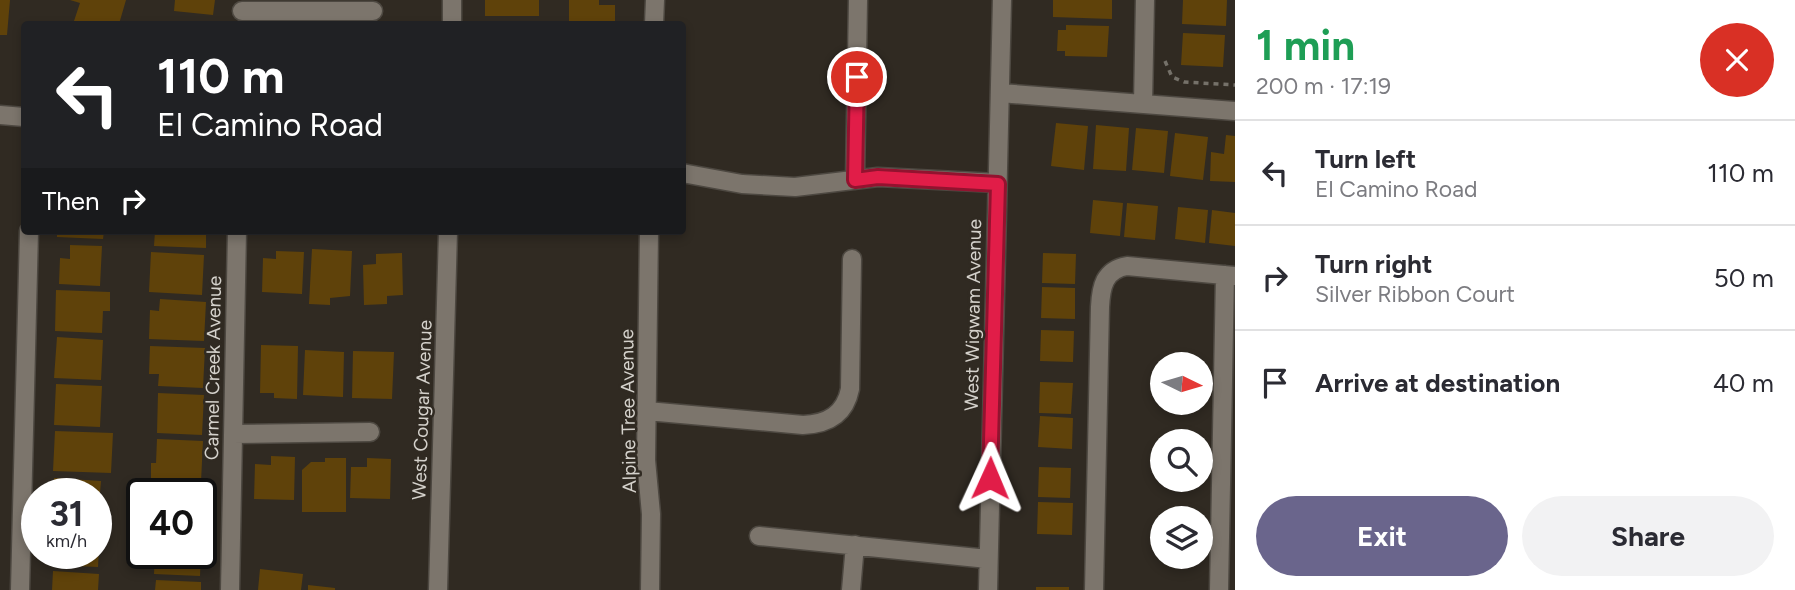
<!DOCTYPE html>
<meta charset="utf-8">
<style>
body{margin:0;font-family:Figtree,sans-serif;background:#f2f2f3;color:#2b2b33;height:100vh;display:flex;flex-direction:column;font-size:26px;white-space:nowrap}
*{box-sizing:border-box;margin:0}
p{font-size:23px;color:#7c7c81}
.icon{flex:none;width:38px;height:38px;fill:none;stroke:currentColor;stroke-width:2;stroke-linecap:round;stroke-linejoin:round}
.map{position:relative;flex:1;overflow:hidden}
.details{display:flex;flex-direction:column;background:#fff;width:560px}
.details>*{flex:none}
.banner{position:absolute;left:21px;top:21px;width:665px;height:214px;border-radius:7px;box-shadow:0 4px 10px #0003;background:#202124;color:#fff;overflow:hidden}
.needle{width:46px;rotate:95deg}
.tools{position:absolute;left:1150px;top:352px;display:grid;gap:14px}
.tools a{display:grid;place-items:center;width:63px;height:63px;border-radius:50%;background:#fff;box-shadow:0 4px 10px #0003;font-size:35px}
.speed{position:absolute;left:21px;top:478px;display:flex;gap:14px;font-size:35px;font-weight:700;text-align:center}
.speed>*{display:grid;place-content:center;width:91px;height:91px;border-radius:50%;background:#fff;box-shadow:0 4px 10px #0003;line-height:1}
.speed small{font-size:18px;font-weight:400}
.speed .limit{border:4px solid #111;border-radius:10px;background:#fff;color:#111}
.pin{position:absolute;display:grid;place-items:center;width:60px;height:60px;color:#fff;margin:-30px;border:4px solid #fff;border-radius:50%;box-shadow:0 2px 7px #0007}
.me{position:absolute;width:77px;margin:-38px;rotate:1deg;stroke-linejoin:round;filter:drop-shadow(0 0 5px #0008)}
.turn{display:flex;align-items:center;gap:24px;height:147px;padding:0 21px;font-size:32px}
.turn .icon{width:91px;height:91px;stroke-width:2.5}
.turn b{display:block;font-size:49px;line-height:60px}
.then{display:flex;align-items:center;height:66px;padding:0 21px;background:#0003;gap:14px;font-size:26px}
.round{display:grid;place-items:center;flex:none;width:74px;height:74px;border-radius:37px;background:#f2f2f3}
.headline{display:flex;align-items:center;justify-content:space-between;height:119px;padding:0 21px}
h1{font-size:42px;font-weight:700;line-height:52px;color:#1e9e55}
.button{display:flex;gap:14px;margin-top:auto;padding:14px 21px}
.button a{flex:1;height:80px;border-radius:42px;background:#6a658c;color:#fff;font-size:28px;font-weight:700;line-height:80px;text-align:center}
.button a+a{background:#f2f2f3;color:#2b2b33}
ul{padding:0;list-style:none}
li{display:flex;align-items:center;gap:21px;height:105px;padding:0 21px;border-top:2px solid #e1e1e2}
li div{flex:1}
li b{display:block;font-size:26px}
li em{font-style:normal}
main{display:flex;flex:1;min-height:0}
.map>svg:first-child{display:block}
.building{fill:#5f420a}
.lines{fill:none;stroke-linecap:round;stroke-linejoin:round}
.minor-casing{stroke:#4d4841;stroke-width:21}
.path{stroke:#757169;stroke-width:3.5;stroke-dasharray:5 5;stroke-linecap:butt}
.minor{stroke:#7c756c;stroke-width:18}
.route-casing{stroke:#92132f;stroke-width:18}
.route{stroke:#e11d48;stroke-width:12}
.labels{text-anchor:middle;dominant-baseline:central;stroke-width:5;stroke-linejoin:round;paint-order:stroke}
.street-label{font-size:19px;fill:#d4d1cb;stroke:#302a22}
</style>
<main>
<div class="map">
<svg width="1235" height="590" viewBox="0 0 1235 590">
<rect width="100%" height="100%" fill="#302a22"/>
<path class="building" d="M0,0H10L7,35H0Z
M70,0H126L119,24H73L80,3Z
M175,0H215L213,15L174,11Z
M485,0H539V16H485Z
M569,0H599V5H615V24H569Z
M1053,0H1112V19L1053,17Z
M1183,0H1227L1226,26L1182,24Z
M487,21L523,22V24H486Z
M1066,25L1109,26L1107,57L1065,56V51H1057L1058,30H1066Z
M1183,33L1225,35L1223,67L1181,65Z
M1056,123L1088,126L1084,170L1051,166Z
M1096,125L1129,128L1126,171L1093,169Z
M1136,128L1168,131L1164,173L1132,170Z
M1175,133L1208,137L1203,180L1170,176Z
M1226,135L1235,136V182L1210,181L1211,152L1224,154Z
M1093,200L1123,203L1120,236L1090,233Z
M1127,203L1158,206L1155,240L1124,237Z
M1178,207L1208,210L1205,243L1175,239Z
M1212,210L1235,213V246L1209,243Z
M57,231H104L103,239L57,237Z
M155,231H206V248L154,246Z
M70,245L102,246L100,286L59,284L60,258L70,259Z
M312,249L352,251L350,296L330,298V305L309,304Z
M276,251L304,252L302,294L262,292L263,258L276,259Z
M151,252L204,255L202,295L149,292Z
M402,253L403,295L387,296V304L364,305L363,265L376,264V254Z
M1043,253L1076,254L1075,284L1042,283Z
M1042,287L1075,288V319L1041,318Z
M56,290L110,292V311H103L102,333L55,331Z
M160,299L206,302L204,341L149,339L150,310L159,311Z
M1041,330L1074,331L1073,362L1040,361Z
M57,337L103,340L101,380L54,378Z
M261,345L298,346L297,399L274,398V393H260Z
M150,346L205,348L203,388L158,386L159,374H149Z
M305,350L344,352L343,397L303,395Z
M353,351L394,352L392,399L352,398Z
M1040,382L1073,383L1071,414L1039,413Z
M56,384L102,386L100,427L54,425Z
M158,393L204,395L202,435L157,433Z
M1040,416L1073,418L1072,449L1038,447Z
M55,431L113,433L111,473L53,471Z
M157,439L203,441L201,482L151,479V463H156Z
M271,456L295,457L294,500L254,499L255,464L271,465Z
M325,458H346V512H302V470L311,462H325Z
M367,458L391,459L390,499L350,498L351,467H367Z
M1039,467L1071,468L1070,498L1038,497Z
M54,478L101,481L98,517L96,494H53Z
M156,486L203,488L202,494H156Z
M1038,502L1073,503L1072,535L1037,534Z
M96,527H100L98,567L51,565L52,553H96Z
M155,553H201L200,576L154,574Z
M260,569L303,574L301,590H258Z
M53,571L99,574L98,590H52Z
M156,580L201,582V590H155Z
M308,585L335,588V590H308Z
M1036,587H1069V590H1036Z"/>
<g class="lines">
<defs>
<path id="minor" d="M242,11H373
M452,24V0
M654,24L655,0
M1000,93L1235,111
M1143,104L1145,0
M0,115L24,117
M682,173L742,184L795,187L878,177L997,183
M855,180L858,0
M649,231L646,460L651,514L650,590
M647,411L803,425C828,424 845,414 850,389L852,259
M233,434L370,432
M759,536L988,559
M20,590L29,231
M230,590L237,231
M438,590L448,231
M851,590L855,545
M988,590L1002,0
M1094,590L1100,307C1101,287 1104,270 1127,266L1235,276
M1219,590L1225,275"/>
</defs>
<use href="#minor" class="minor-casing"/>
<path class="path" d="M1165,61L1172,77L1184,82L1235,85"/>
<use href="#minor" class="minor"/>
</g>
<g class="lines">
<defs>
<path id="route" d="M857,77L855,180L878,177L998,184L990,478"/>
</defs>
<use href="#route" class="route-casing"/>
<use href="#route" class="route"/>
</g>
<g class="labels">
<g class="street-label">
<text transform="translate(973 315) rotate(-89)">West Wigwam Avenue</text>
<text transform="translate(213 368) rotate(-89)">Carmel Creek Avenue</text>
<text transform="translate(422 410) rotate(-88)">West Cougar Avenue</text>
<text transform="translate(628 411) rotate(-91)">Alpine Tree Avenue</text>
</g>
</g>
</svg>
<div class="tools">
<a><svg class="needle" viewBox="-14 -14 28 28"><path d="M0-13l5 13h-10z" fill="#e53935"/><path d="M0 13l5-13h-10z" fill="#7c7c81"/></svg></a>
<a><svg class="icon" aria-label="search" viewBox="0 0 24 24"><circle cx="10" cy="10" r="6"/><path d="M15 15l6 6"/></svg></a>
<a><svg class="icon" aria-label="layers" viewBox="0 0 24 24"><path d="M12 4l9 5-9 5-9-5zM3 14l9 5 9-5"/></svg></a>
</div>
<div class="speed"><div>31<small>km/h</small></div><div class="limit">40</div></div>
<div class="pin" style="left:857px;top:77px;background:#d93025"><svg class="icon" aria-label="arrive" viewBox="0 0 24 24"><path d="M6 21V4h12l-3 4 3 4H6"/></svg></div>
<svg class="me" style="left:990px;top:478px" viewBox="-20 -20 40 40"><path d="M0-17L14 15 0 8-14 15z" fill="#e11d48" stroke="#fff" stroke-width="4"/></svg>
<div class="banner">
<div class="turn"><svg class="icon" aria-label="left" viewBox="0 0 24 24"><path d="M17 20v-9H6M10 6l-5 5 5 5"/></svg><div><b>110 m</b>El Camino Road</div></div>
<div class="then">Then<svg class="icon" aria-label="right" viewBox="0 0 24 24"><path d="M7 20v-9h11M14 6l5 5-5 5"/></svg></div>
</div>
</div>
<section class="details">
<div class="headline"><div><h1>1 min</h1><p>200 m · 17:19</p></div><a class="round" style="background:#d93025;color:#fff"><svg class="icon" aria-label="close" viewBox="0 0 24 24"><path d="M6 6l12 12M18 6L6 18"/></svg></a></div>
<ul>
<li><svg class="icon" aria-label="left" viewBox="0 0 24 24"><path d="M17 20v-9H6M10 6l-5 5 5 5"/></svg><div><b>Turn left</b><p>El Camino Road</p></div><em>110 m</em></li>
<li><svg class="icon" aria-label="right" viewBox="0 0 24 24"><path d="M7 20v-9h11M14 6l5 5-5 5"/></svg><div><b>Turn right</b><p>Silver Ribbon Court</p></div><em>50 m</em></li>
<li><svg class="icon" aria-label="arrive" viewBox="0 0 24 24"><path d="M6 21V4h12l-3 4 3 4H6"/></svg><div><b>Arrive at destination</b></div><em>40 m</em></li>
</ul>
<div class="button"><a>Exit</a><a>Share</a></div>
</section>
</main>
